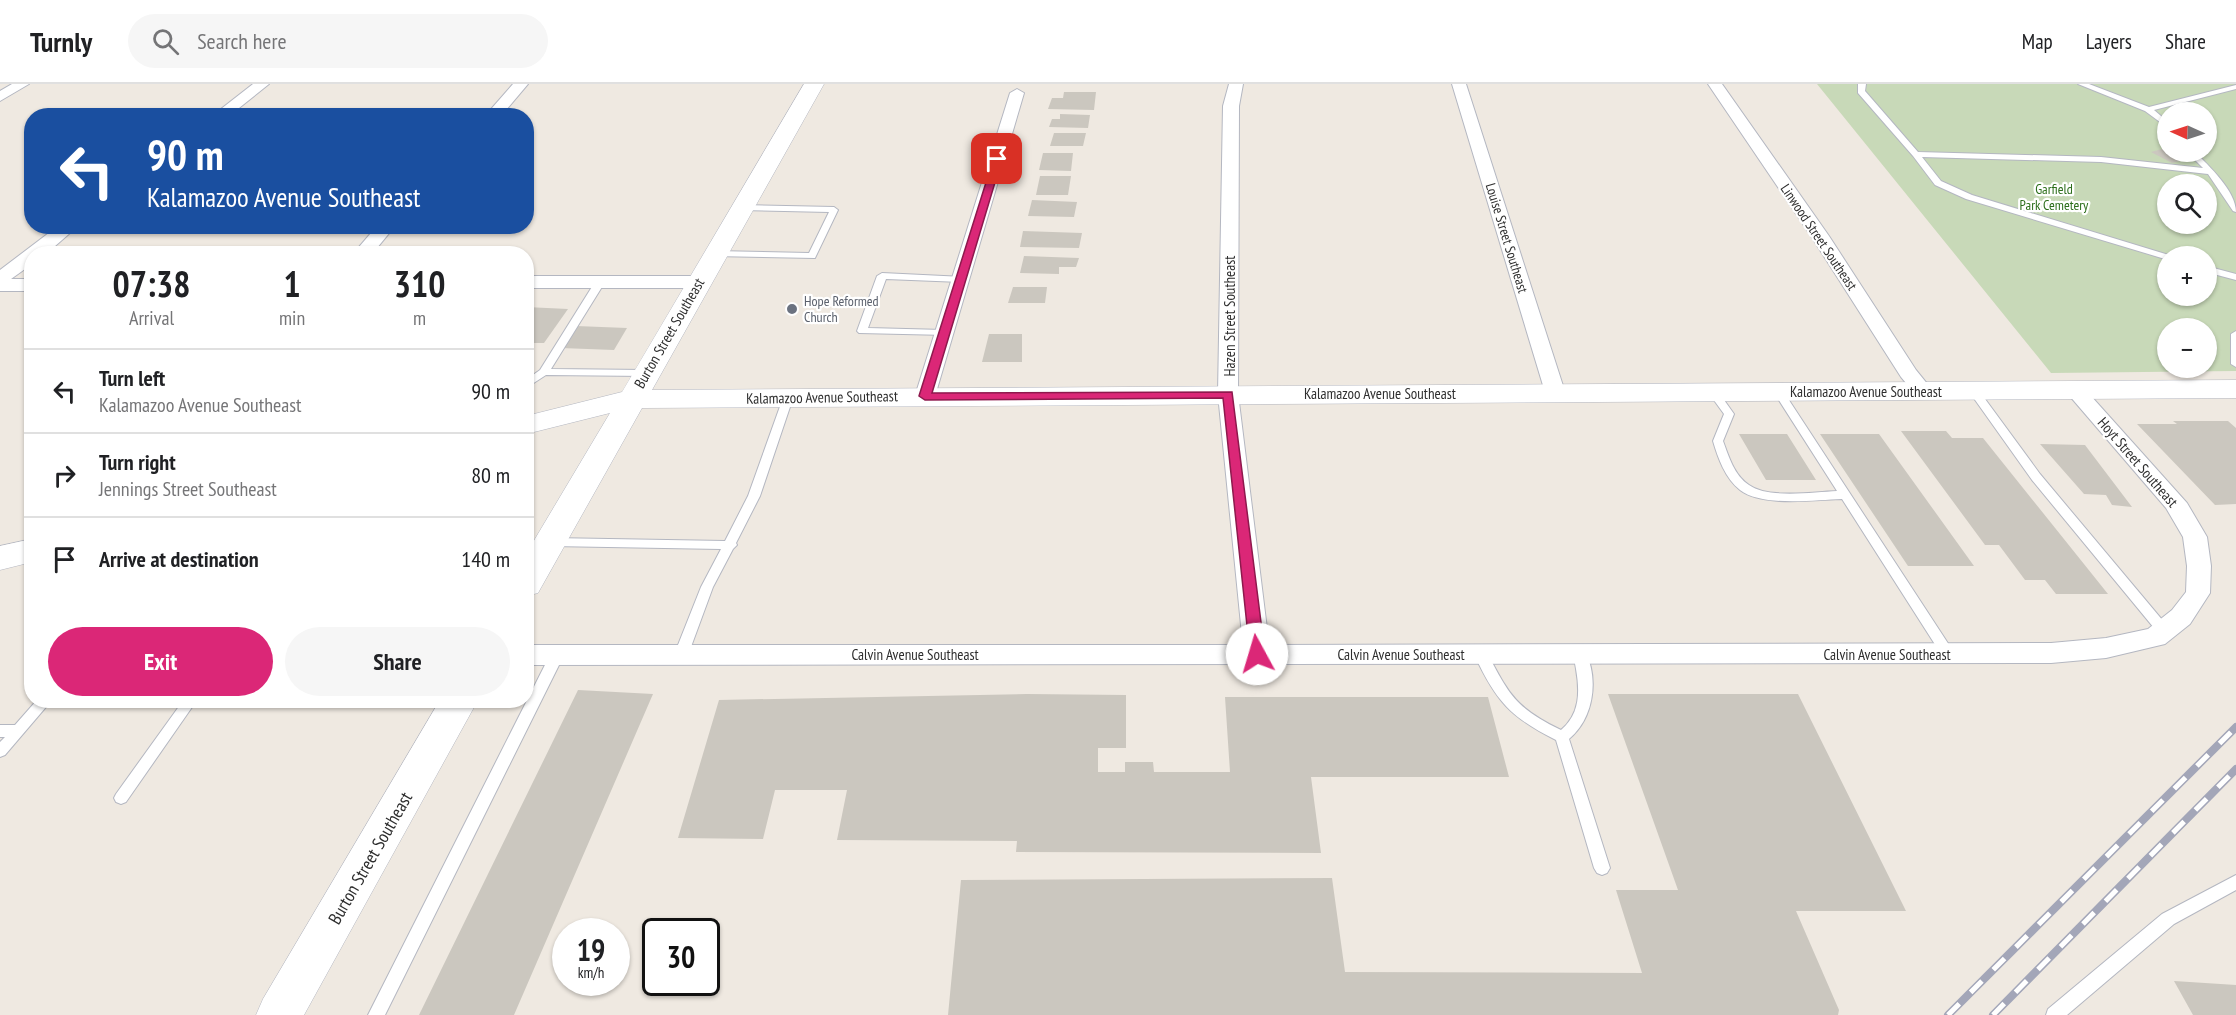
<!DOCTYPE html>
<meta charset="utf-8">
<style>
body{margin:0;font-family:"PT Sans Narrow",sans-serif;background:#f6f6f6;color:#202124;height:100vh;display:flex;flex-direction:column;font-size:22px;white-space:nowrap}
*{box-sizing:border-box;margin:0}
p{font-size:20px;color:#757577}
.icon{flex:none;width:33px;height:33px;fill:none;stroke:currentColor;stroke-width:2;stroke-linecap:round;stroke-linejoin:round}
.map{position:relative;flex:1;overflow:hidden}
.sheet{position:absolute;left:24px;top:162px;width:510px;height:462px;display:flex;flex-direction:column;background:#fff;border-radius:24px;box-shadow:0 2px 4px #0004}
.sheet>*{flex:none}
.top-card{position:absolute;left:24px;top:24px;width:510px;height:126px;border-radius:24px;box-shadow:0 2px 4px #0004;background:#1a4fa0;color:#fff;overflow:hidden}
.needle{width:39px;rotate:273deg}
.fabs{position:absolute;left:2157px;top:18px;display:grid;gap:12px}
.fabs a{display:grid;place-items:center;width:60px;height:60px;border-radius:50%;background:#fff;box-shadow:0 2px 4px #0004;font-size:30px}
.speed{position:absolute;left:552px;top:834px;display:flex;gap:12px;font-size:30px;font-weight:700;text-align:center}
.speed>*{display:grid;place-content:center;width:78px;height:78px;border-radius:50%;background:#fff;box-shadow:0 2px 4px #0004;line-height:1}
.speed small{font-size:15px;font-weight:400}
.speed .limit{border:3px solid #111;border-radius:9px;background:#fff;color:#111}
.pin{position:absolute;display:grid;place-items:center;width:51px;height:51px;color:#fff;margin:-26px;border-radius:12px;box-shadow:0 3px 9px #0006}
.me{position:absolute;width:66px;margin:-33px;rotate:354deg;stroke-linejoin:round;filter:drop-shadow(0 0 4px #0008)}
.turn{display:flex;align-items:center;gap:21px;height:126px;padding:0 24px;font-size:27px}
.turn .icon{width:78px;height:78px;stroke-width:2.5}
.turn b{display:block;font-size:42px;line-height:51px}
.eta{display:flex;justify-content:space-evenly;align-items:center;height:102px;text-align:center}
.eta b{font-size:36px;font-weight:700;line-height:42px}
.button{display:flex;gap:12px;margin-top:auto;padding:12px 24px}
.button a{flex:1;height:69px;border-radius:36px;background:#db2777;color:#fff;font-size:24px;font-weight:700;line-height:69px;text-align:center}
.button a+a{background:#f6f6f6;color:#202124}
ul{padding:0;list-style:none}
li{display:flex;align-items:center;gap:18px;height:84px;padding:0 24px;border-top:2px solid #e0e0e0}
li div{flex:1}
li b{display:block;font-size:22px}
li em{font-style:normal}
header{display:flex;align-items:center;gap:36px;box-sizing:border-box;height:84px;padding:0 30px;background:#fff;border-bottom:2px solid #e0e0e0}
header strong{font-size:28px}
nav{display:flex;gap:33px;margin-inline-start:auto;font-size:21px}
.search{width:420px;height:54px;background:#f6f6f6;display:flex;align-items:center;gap:15px;box-sizing:border-box;padding:0 21px;border-radius:33px;color:#757577;font-size:22px}
.map>svg:first-child{display:block}
.cemetery{fill:#c8d9b8;fill-rule:evenodd}
.building{fill:#cbc7bf}
.lines{fill:none;stroke-linecap:round;stroke-linejoin:round}
.lane-casing{stroke:#b4b7c1;stroke-width:2}
.street-casing{stroke:#b4b7c1;stroke-width:2}
.secondary-casing{stroke:#b4b7c1;stroke-width:1}
.lane{fill:#fff;fill-rule:evenodd}
.street{fill:#fff;fill-rule:evenodd}
.secondary{fill:#fff;fill-rule:evenodd}
.rail-casing{stroke:#a3a6b8;stroke-width:8}
.rail{stroke:#fff;stroke-width:5;stroke-dasharray:16;stroke-linecap:butt}
.route{fill:#db2777;stroke:#8e194d;stroke-width:1.5}
.worship-dot{fill:#6b7280;stroke:#fff;stroke-width:2}
.labels{text-anchor:middle;dominant-baseline:central;stroke-width:4.5;stroke-linejoin:round;paint-order:stroke}
.far-park-label{font-size:14px;fill:#2c6e1b;stroke:#fff}
.far-street-label{font-size:14px;fill:#2e2e2e;stroke:#fff}
.far-worship-label{font-size:14px;fill:#5b616d;stroke:#fff;text-anchor:start}
.street-label{font-size:15px;fill:#2e2e2e;stroke:#fff}
.near-street-label{font-size:18px;fill:#2e2e2e;stroke:#fff}
</style>
<header>
<strong>Turnly</strong>
<div class="search"><svg class="icon" aria-label="search" viewBox="0 0 24 24"><circle cx="10" cy="10" r="6"/><path d="M15 15l6 6"/></svg>Search here</div>
<nav><a>Map</a><a>Layers</a><a>Share</a></nav>
</header>
<div class="map">
<svg width="2236" height="931" viewBox="0 0 2236 931">
<rect width="100%" height="100%" fill="#efe9e1"/>
<path class="cemetery" d="M1817,0H2236V287L2051,289ZM2168,28H2206V68H2168ZM2168,100H2206V140H2168ZM2168,172H2206V212H2168ZM2168,244H2206V284H2168Z"/>
<path class="building" d="M1064,8H1096L1094,26L1048,25L1052,14H1063Z
M1060,30L1090,31L1088,44L1049,43L1052,35H1060Z
M1054,49H1086L1083,62H1050Z
M2162,65L2184,76L2172,79L2151,68Z
M1043,69H1073L1071,87L1039,86Z
M1040,92H1071L1068,111H1036Z
M1032,116L1077,118L1074,133L1028,132Z
M1023,147L1082,149L1079,164L1020,163Z
M1024,172L1079,174L1076,183H1059V190L1020,189Z
M1013,203H1047L1045,219H1008Z
M526,223L568,225L544,259H526Z
M576,242L627,244L614,266L561,264Z
M989,250H1022V278H982Z
M2173,337H2228L2236,344V420L2215,421L2137,340H2177Z
M1901,347H1946L1952,354H1983L2108,510H2056L2045,496H2025L1999,461H1985Z
M1739,350H1787L1816,396H1766Z
M1820,350H1879L1974,482H1908Z
M2040,360L2085,361L2132,423L2112,421L2106,411L2084,410Z
M578,606L653,610L514,931H419Z
M1027,610L1126,611V664H1098V688H1125V678H1153L1154,688H1230L1225,613H1488L1509,693H1311L1321,769L1016,768L1017,757L837,756L847,706H775L763,755L678,754L719,616Z
M1608,610H1798L1906,827H1796L1839,926L1838,931H948L961,796L1332,794L1345,888L1642,889L1616,806H1678Z
M2174,897L2236,901V931H2193Z"/>
<g class="lines">
<defs>
<path id="lane" d="M1858,0H1866L1865,7L1918,68L2101,73L2203,84L2187,68H2195C2209,82 2236,107 2236,128L2233,127L2208,90L2101,78L1922,73L1941,97L1972,111L2172,172L2165,175L1966,115L1935,101L1913,72L1858,9Z
M2078,0H2089L2149,23L2236,1V5L2154,26L2168,38V44L2145,27Z
M742,121L834,123L838,126L815,174L712,172V168L715,167L809,169L829,128L739,126L738,124Z
M2206,182L2236,190V196L2206,188Z
M882,189L964,193V197L961,198L886,195L868,244L944,246L949,249L947,251L859,249L857,247L877,192Z
M600,195L605,198L551,285L646,286L651,289L646,292L546,291L526,304V296L540,286L595,198Z
M2236,247V283L2231,280V250Z
M1973,303L1977,304L2040,390L2169,544L2170,547L2169,550H2159L2032,396L1968,306Z
M1778,304L1783,307L1953,567L1955,570L1953,573H1943L1842,415C1814,416 1762,423 1740,406C1725,394 1718,374 1713,357L1724,330L1708,308L1713,305L1717,306L1734,330L1723,357C1729,373 1734,391 1749,401C1768,415 1814,408 1837,407L1773,307Z
M788,311L793,314L760,412L736,459L737,461L733,465L713,503L688,571L686,574H676L674,571L701,503L721,465L551,462L545,458L551,454L725,457L748,412L783,314Z
M1481,565L1486,567C1509,610 1514,623 1561,646C1580,630 1580,608 1576,585C1575,578 1573,573 1575,567H1585C1599,595 1594,634 1569,655L1610,784L1607,789L1602,791L1597,789L1594,784L1556,656C1510,633 1496,617 1474,570L1476,567Z
M557,566L562,568L564,571L385,931H368L550,571L552,568Z
M37,616H52L5,671L0,673V658L5,653H0V641H15Z
M140,616H197L126,718L121,720L116,718L114,714L116,710L180,621H146L141,620Z
M2236,791V806L2174,840L2067,931H2046L2048,925L2162,830Z"/>
<path id="street" d="M12,0H29L0,17V7Z
M253,0H269L229,32H212Z
M513,0H528L501,32H485Z
M1229,0H1243L1239,22L1238,310L1269,561L2051,559L2106,554L2148,545L2172,526L2186,508L2187,482L2183,453L2166,424L2068,310L2065,306L2068,302H2082L2187,419L2207,453L2211,482L2210,509L2190,540L2165,560L2106,574L2051,579L526,581V561H1243L1218,310L1223,22Z
M1452,0H1466L1565,308L1562,312H1548L1545,308Z
M1708,0H1722L1829,152L1916,286L1933,307L1930,311H1916L1901,293L1811,152Z
M1017,5L1024,9L935,312L932,316H918L915,312L1010,9Z
M58,142H78L46,170H32V180L11,195H32V207H0V186Z
M377,142H395L372,170H353Z
M526,192H699L708,198L699,204H526Z"/>
<path id="secondary" d="M804,0H824L652,306L2236,296V314L642,324L538,509L526,512V470L610,329L526,350V332L622,308Z
M32,455V478L0,486V462Z
M440,616H478L304,931H256L263,915Z"/>
</defs>
<use href="#lane" class="lane-casing"/>
<use href="#street" class="street-casing"/>
<use href="#secondary" class="secondary-casing"/>
<use href="#lane" class="lane"/>
<use href="#street" class="street"/>
<use href="#secondary" class="secondary"/>
<defs>
<path id="rail" d="M1948,931L2236,643
M1993,931L2236,685"/>
</defs>
<use href="#rail" class="rail-casing"/>
<use href="#rail" class="rail"/>
</g>
<path class="route" d="M994,73L1002,75L932,309L1232,308L1265,570L1263,574H1252L1250,570L1223,314L925,316L919,312Z"/>
<circle class="worship-dot" cx="792" cy="225" r="6"/>
<g class="labels">
<g class="far-park-label">
<text x="2054" y="105">Garfield<tspan x="2054" dy="16">Park Cemetery</tspan></text>
</g>
<g class="far-street-label">
<text transform="translate(1819 153) rotate(56)">Linwood Street Southeast</text>
<text transform="translate(1507 154) rotate(73)">Louise Street Southeast</text>
</g>
<g class="far-worship-label">
<text x="804" y="217">Hope Reformed<tspan x="804" dy="16">Church</tspan></text>
</g>
<g class="street-label">
<text transform="translate(1229 232) rotate(-90)">Hazen Street Southeast</text>
<text transform="translate(669 249) rotate(-60)">Burton Street Southeast</text>
<text x="1866" y="307">Kalamazoo Avenue Southeast</text>
<text x="1380" y="309">Kalamazoo Avenue Southeast</text>
<text transform="translate(822 313) rotate(-1)">Kalamazoo Avenue Southeast</text>
<text transform="translate(2138 378) rotate(49)">Hoyt Street Southeast</text>
<text x="915" y="570">Calvin Avenue Southeast</text>
<text x="1401" y="570">Calvin Avenue Southeast</text>
<text x="1887" y="570">Calvin Avenue Southeast</text>
</g>
<g class="near-street-label">
<text transform="translate(370 774) rotate(-60)">Burton Street Southeast</text>
</g>
</g>
</svg>
<div class="fabs">
<a><svg class="needle" viewBox="-14 -14 28 28"><path d="M0-13l5 13h-10z" fill="#e53935"/><path d="M0 13l5-13h-10z" fill="#757577"/></svg></a>
<a><svg class="icon" aria-label="search" viewBox="0 0 24 24"><circle cx="10" cy="10" r="6"/><path d="M15 15l6 6"/></svg></a>
<a>+</a>
<a>−</a>
</div>
<div class="speed"><div>19<small>km/h</small></div><div class="limit">30</div></div>
<div class="pin" style="left:997px;top:75px;background:#d93025"><svg class="icon" aria-label="arrive" viewBox="0 0 24 24"><path d="M6 21V4h12l-3 4 3 4H6"/></svg></div>
<svg class="me" style="left:1257px;top:570px" viewBox="-20 -20 40 40"><circle r="19" fill="#fff"/><path d="M0-13L10 11 0 6-10 11z" fill="#db2777"/></svg>
<div class="top-card">
<div class="turn"><svg class="icon" aria-label="left" viewBox="0 0 24 24"><path d="M17 20v-9H6M10 6l-5 5 5 5"/></svg><div><b>90 m</b>Kalamazoo Avenue Southeast</div></div>
</div>
<section class="sheet">
<div class="eta">
<div><b>07:38</b><p>Arrival</p></div>
<div><b>1</b><p>min</p></div>
<div><b>310</b><p>m</p></div>
</div>
<ul>
<li><svg class="icon" aria-label="left" viewBox="0 0 24 24"><path d="M17 20v-9H6M10 6l-5 5 5 5"/></svg><div><b>Turn left</b><p>Kalamazoo Avenue Southeast</p></div><em>90 m</em></li>
<li><svg class="icon" aria-label="right" viewBox="0 0 24 24"><path d="M7 20v-9h11M14 6l5 5-5 5"/></svg><div><b>Turn right</b><p>Jennings Street Southeast</p></div><em>80 m</em></li>
<li><svg class="icon" aria-label="arrive" viewBox="0 0 24 24"><path d="M6 21V4h12l-3 4 3 4H6"/></svg><div><b>Arrive at destination</b></div><em>140 m</em></li>
</ul>
<div class="button"><a>Exit</a><a>Share</a></div>
</section>
</div>
